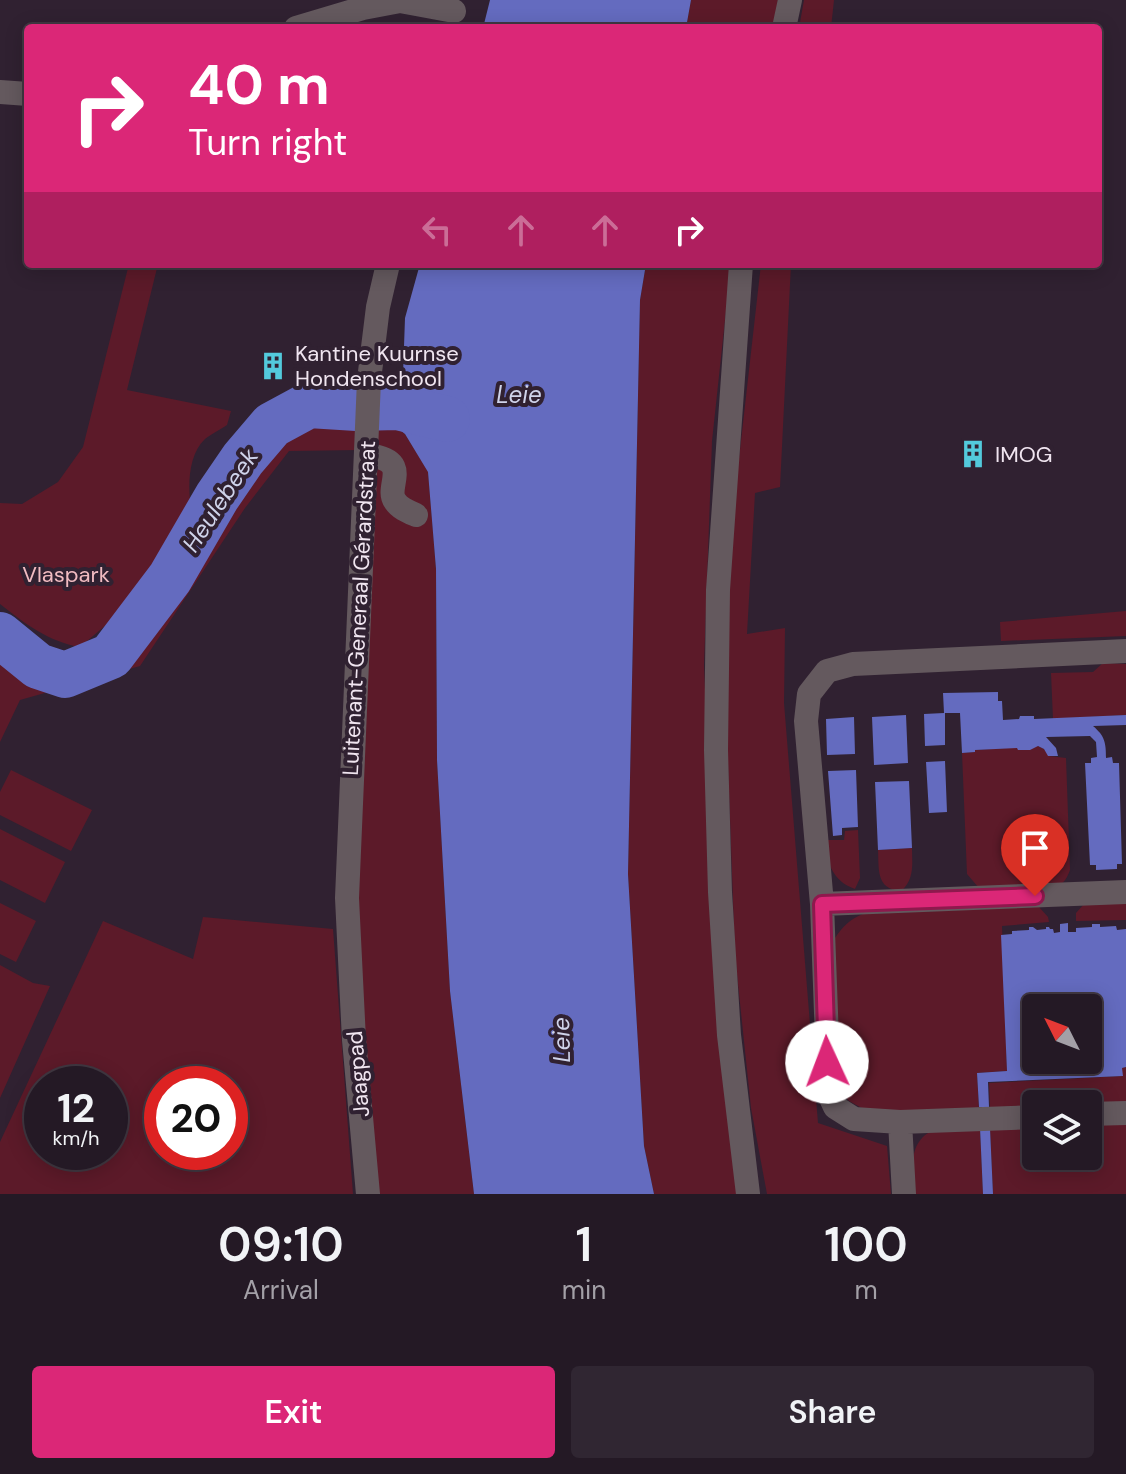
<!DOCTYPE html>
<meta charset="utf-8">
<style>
body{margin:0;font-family:"DM Sans",sans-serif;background:#302632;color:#f1f3f6;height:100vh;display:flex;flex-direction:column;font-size:30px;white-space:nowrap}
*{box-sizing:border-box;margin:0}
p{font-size:26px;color:#a3a0a7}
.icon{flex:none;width:44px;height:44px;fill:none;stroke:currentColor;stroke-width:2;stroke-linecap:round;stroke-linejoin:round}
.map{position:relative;height:1194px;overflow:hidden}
.sheet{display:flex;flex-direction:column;background:#241925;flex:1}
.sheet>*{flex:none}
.banner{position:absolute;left:24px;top:24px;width:1078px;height:244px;border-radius:8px;box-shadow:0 4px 20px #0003,0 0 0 2px #413842;background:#db2777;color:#fff;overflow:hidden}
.needle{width:52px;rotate:312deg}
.tools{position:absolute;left:1022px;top:994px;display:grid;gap:16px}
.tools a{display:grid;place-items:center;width:80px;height:80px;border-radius:8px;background:#241925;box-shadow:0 4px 20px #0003,0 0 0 2px #413842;font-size:40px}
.speed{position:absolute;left:24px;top:1066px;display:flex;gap:16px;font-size:40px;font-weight:700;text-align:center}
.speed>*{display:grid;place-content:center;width:104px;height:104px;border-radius:50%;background:#241925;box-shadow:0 4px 20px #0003,0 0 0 2px #413842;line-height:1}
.speed small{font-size:20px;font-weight:400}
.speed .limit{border:12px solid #d22;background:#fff;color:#111}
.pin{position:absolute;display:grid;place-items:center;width:68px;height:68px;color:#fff;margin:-82px -34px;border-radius:50% 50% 50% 0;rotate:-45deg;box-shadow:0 0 8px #0007}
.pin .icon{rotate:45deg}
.me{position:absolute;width:88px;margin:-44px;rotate:358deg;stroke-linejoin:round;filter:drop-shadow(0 0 6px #0008)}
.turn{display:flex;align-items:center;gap:28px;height:168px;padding:0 32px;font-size:36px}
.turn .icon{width:104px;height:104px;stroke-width:2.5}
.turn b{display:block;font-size:56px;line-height:68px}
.lanes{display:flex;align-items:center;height:76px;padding:0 32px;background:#0003;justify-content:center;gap:40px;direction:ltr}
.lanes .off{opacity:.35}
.eta{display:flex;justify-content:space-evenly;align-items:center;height:136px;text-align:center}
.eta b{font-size:48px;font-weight:600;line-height:56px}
.action{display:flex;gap:16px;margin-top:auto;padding:16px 32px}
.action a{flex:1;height:92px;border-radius:8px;background:#db2777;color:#fff;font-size:32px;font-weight:600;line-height:92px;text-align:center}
.action a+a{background:#302632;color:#f1f3f6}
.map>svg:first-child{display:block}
.green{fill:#5c1a29;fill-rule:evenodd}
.water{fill:#646bbf;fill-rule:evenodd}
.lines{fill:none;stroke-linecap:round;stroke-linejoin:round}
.river{stroke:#646bbf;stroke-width:46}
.minor{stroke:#64595e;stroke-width:24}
.route-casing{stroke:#8e194d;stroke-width:20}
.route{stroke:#db2777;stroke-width:14}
.labels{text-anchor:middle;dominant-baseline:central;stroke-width:8;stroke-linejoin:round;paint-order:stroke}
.poi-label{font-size:22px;fill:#f0e5f0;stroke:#302131;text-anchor:start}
.park-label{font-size:22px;fill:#f1bbc1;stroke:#302131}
.street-label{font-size:22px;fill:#f0e5f0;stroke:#302131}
.water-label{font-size:24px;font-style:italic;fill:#cfd3ea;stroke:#302131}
</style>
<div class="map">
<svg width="1126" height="1194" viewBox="0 0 1126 1194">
<rect width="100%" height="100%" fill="#302131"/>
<path class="green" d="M691,0H778L773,28H686Z
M804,0H834L831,28H799Z
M129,264H158L127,390L231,411L227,425C220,430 211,434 205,439C186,457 188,493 192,516L171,535L149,570L113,619L80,647C49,642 24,623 0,604V503L22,504L58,482L83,447Z
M646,264H731L712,441L704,665L715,927L740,1194H654L644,1146L628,874L640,300Z
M761,264H791L780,487L755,493L747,634L785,628L784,703L818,1123L887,1146L891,1194H767L751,1108L735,955L726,708L728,556Z
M377,420H387L405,434L428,471L436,569L437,760L450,991L474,1194H379L366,1074L358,893Z
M338,422L359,425V450L289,451L245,508L140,666L20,700L0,742V641L23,662L47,672L71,677L119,660L132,650L187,575L256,469L264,450L273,438L287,430L313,424Z
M1126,611V636L1001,641L1000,622Z
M1103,663L1126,664V715L1053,719L1051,673L1093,672Z
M1038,746L1044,749L1049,756L1066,758L1070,870C1067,878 1065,882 1058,886L979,888L967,874L962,753L974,752L975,750Z
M11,770L92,810L71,851L0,815V792Z
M0,829L65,862L45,903L0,880Z
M858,830L860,878L855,889C832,881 827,862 824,840H844L845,831Z
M912,848C912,863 915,879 901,891C876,889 879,870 878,850Z
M1126,902V920L1076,921V913L1084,904Z
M0,903L36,921L16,962L0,954Z
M1039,907L1048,917L1049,922L1002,926L1007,1071L977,1073L979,1110L869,1112L849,1101L838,1088L835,938C843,926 850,919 863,914Z
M203,917L333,929L353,1194H0V1142L103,921L193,959ZM42,1084H110V1152H42ZM230,1084V1152H162V1084Z
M0,965L33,983L50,986L0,1098Z
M1126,1067V1104H1036V1107L990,1109L989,1083L1122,1076V1068Z
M1088,1121H1126V1194H993L990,1129H980L983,1194H914C913,1169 907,1143 933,1130L1036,1122V1156H1088Z"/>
<path class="water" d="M490,0H691L686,28H483Z
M420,264H646L640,300L628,874L644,1146L654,1194H474L450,991L437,760L436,569L428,472L405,434L387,420L390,390L403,375L405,318Z
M998,692V701H1002L1003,720L1019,719L1020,716H1034V719L1126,715V725L1093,726C1105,736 1106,743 1106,758L1112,757L1113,763H1119L1122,864H1117V869L1096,870V865H1090L1085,763H1091V758L1097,757L1096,742L1090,736L1046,737L1056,748L1058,756H1048L1044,749L1038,746L1030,750H1018L1017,748L975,750V752L962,753L960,713H945V745L925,746L924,714L944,713L943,693Z
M906,715L908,763L874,765L872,717Z
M854,717L855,754L827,755L826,719Z
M945,761L947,812L929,813L926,762Z
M856,770L858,827L842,828V835L833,836L828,771Z
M909,781L912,848L878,850L875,782Z
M1068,923V932H1076V928L1092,927V924H1100V927L1116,926L1117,930L1126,929V1067L1122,1068L1123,1076L988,1082L989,1107H979L977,1073L1007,1071L1001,935L1012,934V931L1029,930V927H1033L1037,930L1046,929V927H1049L1050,929H1053L1054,933L1060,932V924ZM1036,1008H1088V1060H1036Z
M980,1128H990L993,1194H983Z"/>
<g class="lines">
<path class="river" d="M0,635L38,666L65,675L111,656L170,578L217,497L243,459L272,425L309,405L357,408L397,407L447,419"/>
<path class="minor" d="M296,28L363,8L400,1L454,11
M784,28L790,0
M0,92L28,94
M741,264L718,590L716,750L720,892L729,1035L748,1194
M374,456C411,463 385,487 395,501C399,508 409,512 416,515
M822,904L1126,892
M1088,1114L1126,1113
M900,1122L1036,1117
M368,1194L354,1040L347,898L369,380L378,307L388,264
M904,1194L900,1122L854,1119L835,1107L829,1094L822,904L806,721L809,694L827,671L853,664L1126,651"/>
</g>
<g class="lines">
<defs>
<path id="route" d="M827,1062L822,904L1035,896"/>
</defs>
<use href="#route" class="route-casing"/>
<use href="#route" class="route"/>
</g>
<defs>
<symbol id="building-bare" viewBox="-9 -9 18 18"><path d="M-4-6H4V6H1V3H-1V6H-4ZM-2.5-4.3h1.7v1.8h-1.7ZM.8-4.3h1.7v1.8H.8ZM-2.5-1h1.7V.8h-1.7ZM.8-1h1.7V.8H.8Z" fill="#53cadc" stroke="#302131" stroke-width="2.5" paint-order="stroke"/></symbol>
</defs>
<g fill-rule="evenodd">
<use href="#building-bare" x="253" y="346" width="40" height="40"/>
<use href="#building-bare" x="953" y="434" width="40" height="40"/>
</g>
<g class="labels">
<g class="poi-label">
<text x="295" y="353">Kantine Kuurnse<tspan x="295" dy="25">Hondenschool</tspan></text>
<text x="995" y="454">IMOG</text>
</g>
<g class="park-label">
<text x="66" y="574">Vlaspark</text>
</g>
<g class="street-label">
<text transform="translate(359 608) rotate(-87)">Luitenant-Generaal Gérardstraat</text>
<text transform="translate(358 1074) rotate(-95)">Jaagpad</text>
</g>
<g class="water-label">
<text x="519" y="394">Leie</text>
<text transform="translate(220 500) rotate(-57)">Heulebeek</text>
<text transform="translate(561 1040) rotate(-91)">Leie</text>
</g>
</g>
</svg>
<div class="tools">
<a><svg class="needle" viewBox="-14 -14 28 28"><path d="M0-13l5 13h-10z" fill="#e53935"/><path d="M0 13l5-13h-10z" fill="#a3a0a7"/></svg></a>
<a><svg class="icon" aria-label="layers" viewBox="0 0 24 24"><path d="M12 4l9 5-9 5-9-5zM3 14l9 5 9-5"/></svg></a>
</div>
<div class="speed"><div>12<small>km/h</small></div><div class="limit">20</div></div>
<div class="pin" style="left:1035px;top:896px;background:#d93025"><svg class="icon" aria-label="arrive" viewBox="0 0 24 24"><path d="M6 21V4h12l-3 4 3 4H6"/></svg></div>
<svg class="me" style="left:827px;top:1062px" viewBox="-20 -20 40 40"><circle r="19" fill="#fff"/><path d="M0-13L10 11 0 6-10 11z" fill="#db2777"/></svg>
<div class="banner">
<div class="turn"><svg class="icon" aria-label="right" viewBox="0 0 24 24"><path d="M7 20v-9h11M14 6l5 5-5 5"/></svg><div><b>40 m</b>Turn right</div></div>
<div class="lanes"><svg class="icon off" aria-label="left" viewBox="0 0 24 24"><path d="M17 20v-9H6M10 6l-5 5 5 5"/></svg><svg class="icon off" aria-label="ahead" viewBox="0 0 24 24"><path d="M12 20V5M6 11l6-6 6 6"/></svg><svg class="icon off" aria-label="ahead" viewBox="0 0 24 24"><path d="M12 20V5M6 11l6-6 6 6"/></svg><svg class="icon" aria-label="right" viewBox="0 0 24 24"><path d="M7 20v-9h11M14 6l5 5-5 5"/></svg></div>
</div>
</div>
<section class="sheet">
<div class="eta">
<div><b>09:10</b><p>Arrival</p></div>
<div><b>1</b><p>min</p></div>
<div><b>100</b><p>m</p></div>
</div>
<div class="action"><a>Exit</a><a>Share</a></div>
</section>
